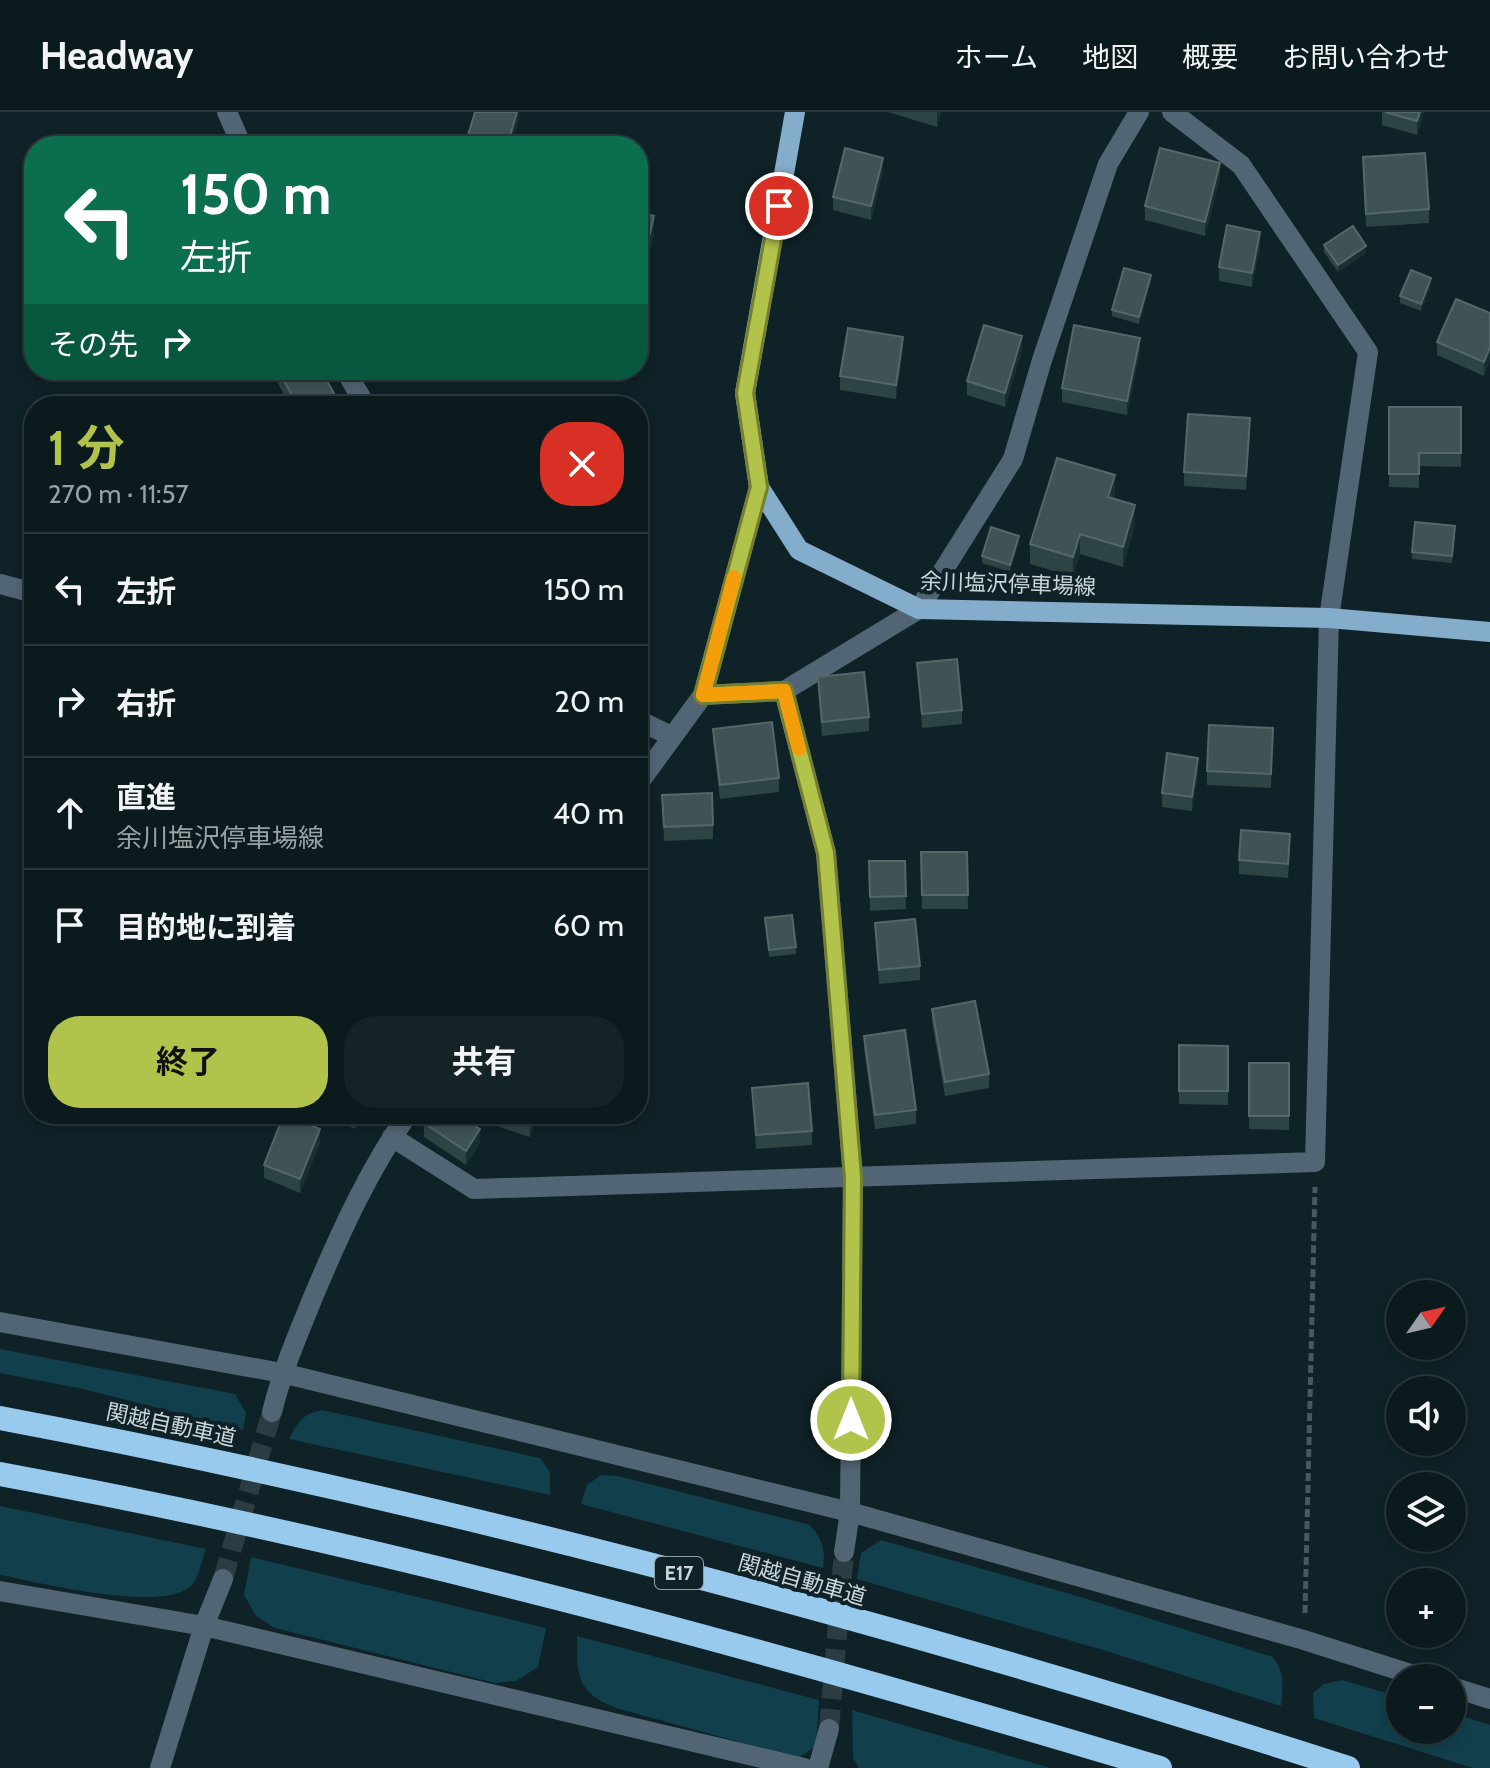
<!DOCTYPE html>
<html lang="ja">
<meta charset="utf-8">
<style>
body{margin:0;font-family:Cabin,"Noto Sans JP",sans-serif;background:#142326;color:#f1f3f6;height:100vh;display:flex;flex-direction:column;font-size:30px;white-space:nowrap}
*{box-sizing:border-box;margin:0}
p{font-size:26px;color:#9aa1a4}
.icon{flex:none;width:44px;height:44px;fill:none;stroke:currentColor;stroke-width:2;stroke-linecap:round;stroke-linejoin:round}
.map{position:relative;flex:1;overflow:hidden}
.drawer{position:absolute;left:24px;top:284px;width:624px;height:728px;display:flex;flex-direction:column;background:#0b1a1d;border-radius:32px;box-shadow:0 4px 12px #0003,0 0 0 2px #2b383b}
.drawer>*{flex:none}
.hud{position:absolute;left:24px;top:24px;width:624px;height:244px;border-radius:32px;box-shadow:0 4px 12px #0003,0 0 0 2px #2b383b;background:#0b6e4f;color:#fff;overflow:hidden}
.needle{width:52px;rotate:56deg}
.fabs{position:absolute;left:1386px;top:1168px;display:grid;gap:16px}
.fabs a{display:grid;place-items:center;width:80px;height:80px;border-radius:50%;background:#0b1a1d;box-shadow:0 4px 12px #0003,0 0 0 2px #2b383b;font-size:40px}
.pin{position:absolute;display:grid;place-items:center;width:68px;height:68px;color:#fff;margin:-34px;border:4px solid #fff;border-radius:50%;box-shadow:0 2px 8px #0007}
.me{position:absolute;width:88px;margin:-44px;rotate:0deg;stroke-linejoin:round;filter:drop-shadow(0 0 6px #0008)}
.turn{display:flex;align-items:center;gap:28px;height:168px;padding:0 24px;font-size:36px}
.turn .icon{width:104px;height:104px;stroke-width:2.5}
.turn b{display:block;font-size:56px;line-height:68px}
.then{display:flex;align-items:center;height:76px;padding:0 24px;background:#0003;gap:16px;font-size:30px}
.round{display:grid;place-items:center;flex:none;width:84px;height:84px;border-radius:32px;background:#142326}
.overview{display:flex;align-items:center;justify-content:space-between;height:136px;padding:0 24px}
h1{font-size:48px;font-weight:700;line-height:60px;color:#b2c34c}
.cta{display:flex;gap:16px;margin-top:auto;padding:16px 24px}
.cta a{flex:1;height:92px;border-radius:32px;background:#b2c34c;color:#111;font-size:32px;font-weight:700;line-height:92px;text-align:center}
.cta a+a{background:#142326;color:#f1f3f6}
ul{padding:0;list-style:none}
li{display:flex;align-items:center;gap:24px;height:112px;padding:0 24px;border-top:2px solid #2b383b}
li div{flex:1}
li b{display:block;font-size:30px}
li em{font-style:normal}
header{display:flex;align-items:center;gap:48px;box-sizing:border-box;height:112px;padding:0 40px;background:#0b1a1d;border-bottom:2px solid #2b383b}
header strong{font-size:38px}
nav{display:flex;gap:44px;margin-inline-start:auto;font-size:28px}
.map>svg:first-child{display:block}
.green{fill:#113f4c}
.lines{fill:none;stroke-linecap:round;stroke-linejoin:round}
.minor-tunnel{stroke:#2b3d42;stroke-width:20;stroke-dasharray:20 10;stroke-linecap:butt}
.path{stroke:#48595d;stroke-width:5;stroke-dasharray:8 4;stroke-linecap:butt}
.minor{stroke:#526574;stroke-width:20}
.major{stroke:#84adcb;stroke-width:20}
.highway{stroke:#98caee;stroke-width:24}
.wall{fill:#2e4344}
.shaded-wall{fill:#1a2f32}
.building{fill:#3f5354;stroke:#546769;stroke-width:2}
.route-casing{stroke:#747f31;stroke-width:20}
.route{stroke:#b2c34c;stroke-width:14}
.slow{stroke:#f59e0b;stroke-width:14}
.labels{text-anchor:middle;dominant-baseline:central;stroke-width:8;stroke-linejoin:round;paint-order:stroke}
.shield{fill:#0f2227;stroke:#92a0a4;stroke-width:2}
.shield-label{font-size:20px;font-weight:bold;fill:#cad6da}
.street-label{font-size:22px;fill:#cad6da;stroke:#0f2227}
</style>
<header>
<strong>Headway</strong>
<nav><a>ホーム</a><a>地図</a><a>概要</a><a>お問い合わせ</a></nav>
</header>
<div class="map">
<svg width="1490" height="1656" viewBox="0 0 1490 1656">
<rect width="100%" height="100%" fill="#0f2227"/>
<path class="green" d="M0,1237L235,1282L246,1301L243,1318L83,1277L0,1261Z
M322,1298L540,1346L550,1360V1383L289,1327C298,1310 302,1302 322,1298Z
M601,1363L618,1364L810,1413C822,1427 826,1438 823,1456L581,1392L587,1373Z
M0,1394L206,1437C202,1447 199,1464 193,1472C166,1503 37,1470 0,1463Z
M881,1428L1074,1483L1273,1545C1285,1561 1283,1575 1281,1594L1103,1538L857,1467L861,1441Z
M251,1445L546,1516L538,1555L516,1569L495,1571L275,1516L256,1504L244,1483Z
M577,1524L819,1588L816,1634L798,1646L616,1596C576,1580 577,1564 577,1524Z
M1342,1568L1400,1585V1618H1452V1601L1490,1613V1656H1473L1314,1606L1313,1581L1324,1572Z
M852,1598L1051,1656H859L853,1646Z"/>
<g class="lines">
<path class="minor-tunnel" d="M223,1467L272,1300
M829,1617L844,1440"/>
<path class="path" d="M1305,1501L1315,1075"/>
<path class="minor" d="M227,0L242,34
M345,258L366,294
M0,472L34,481
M784,579L826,741L853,1065L850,1400L844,1440
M703,583L784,579L919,497L1013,347L1042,248L1108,52L1139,0
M638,608L671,624
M638,672L703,583L759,375
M392,1025L474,1077L1315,1050L1329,506L1368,240L1241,53L1172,0
M0,1210L282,1261L850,1400L1304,1528L1423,1566
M272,1300C282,1259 298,1222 314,1183C340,1121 369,1057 408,1002
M0,1479L204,1514L804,1656
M1452,1575L1490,1587
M160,1656L204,1514L223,1467
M818,1656L829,1617"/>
<path class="major" d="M795,0L745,281L759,375L799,438L919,497L1329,506L1490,520"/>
<path class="highway" d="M0,1306C456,1392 907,1514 1348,1656
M0,1362C392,1434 778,1541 1160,1656"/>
</g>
<path class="wall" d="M888,0H941L937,15Z
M1382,0H1424L1417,23L1382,13Z
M1363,45L1429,97V111L1366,115Z
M883,59L871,108L833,98V85Z
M1220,65L1205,124L1145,108V94Z
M1324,133L1366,141L1338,160L1324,140Z
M1260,134L1252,175L1219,169V155Z
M1151,170L1139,212L1112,204V198Z
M1431,173L1421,199L1400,191V184Z
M1490,201L1484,264L1437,243V230Z
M903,238L896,287L840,278V264Z
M1022,238L1005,295L967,283V269Z
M1140,239L1127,303L1062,290V276Z
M271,258H321L341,294H290Z
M1389,295H1461V355L1419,354V376L1389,375Z
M1250,320L1246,378L1184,374V360Z
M1115,384L1114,387L1135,413L1123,455L1080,442L1073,465L1030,452V432Z
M1455,421L1452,451L1412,447V440Z
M1019,430L1010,460L982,451V444Z
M917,551L962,598V612L922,616Z
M818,565L869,605V619L822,624L818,579Z
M1273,616L1271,676L1207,673V659Z
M713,617L779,666V680L720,687L713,630Z
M1198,659L1192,699L1162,695V681Z
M662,683L713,713V727L664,729Z
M1290,736L1288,766L1239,762V748Z
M921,740H967L968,797H922Z
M869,749H905L906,797L870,799Z
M765,806L796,835V842L769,845Z
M875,811L920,854V868L879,872Z
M932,897L989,962V976L945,984L932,910Z
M864,924L916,998V1012L875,1017L864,937Z
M1179,933L1228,934V993L1179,992Z
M1249,951H1289V1018L1249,1017Z
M752,976L812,1019V1033L756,1037Z
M330,1002H362L355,1017L330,1005Z
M485,1002H537L530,1025L485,1010Z
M424,1011L480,1031L466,1053L424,1025Z
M320,1031L300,1081L264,1066V1053Z"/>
<path class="shaded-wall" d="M517,0H519V7L511,34H507Z
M937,0H941L937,15Z
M1420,0H1424L1417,23V9Z
M883,46V59L871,108V94Z
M1220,51V65L1205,124V110Z
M654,104V124L638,190V170Z
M1260,120V134L1252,175V161Z
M1366,134V141L1338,160V153Z
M1151,163V170L1139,212V205Z
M1431,166V173L1421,199V192Z
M1022,224V238L1005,295V281Z
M903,225V238L896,287V273Z
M1140,226V239L1127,303V289Z
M1490,235V249L1484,264V250Z
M1115,363V384L1108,405V385Z
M1135,393V413L1123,455V435Z
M1080,422V442L1073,465V445Z
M1019,424V430L1010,460V453Z
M1198,646V659L1192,699V685Z
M359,1002H362L355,1017V1010Z
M533,1002H537L530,1025V1011Z
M320,1017V1031L300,1081V1067Z
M480,1017V1031L466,1053V1039Z"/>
<path class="building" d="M475,0H517L507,34H480L466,30Z
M1385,0H1420L1417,9Z
M845,36L883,46L871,94L833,85Z
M1160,36L1220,51L1205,110L1145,94Z
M1425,41L1429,97L1366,102L1363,45Z
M638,100L654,104L638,170Z
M1227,113L1260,120L1252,161L1219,155Z
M1353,114L1366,134L1338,153L1324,133Z
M1124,156L1151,163L1139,205L1112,198Z
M1411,158L1431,166L1421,192L1400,184Z
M1456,187L1490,201V235L1484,250L1437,230Z
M984,213L1022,224L1005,281L967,269Z
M1074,213L1140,226L1127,289L1062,276Z
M848,216L903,225L896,273L840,264Z
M278,258H321L341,294H298Z
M1389,295H1461V341H1419V362H1389Z
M1188,302L1250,306L1246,364L1184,360Z
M1057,346L1115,363L1108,385L1135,393L1123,435L1080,422L1073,445L1030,432Z
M1415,410L1455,414L1452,444L1412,440Z
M991,415L1019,424L1010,453L982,444Z
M957,547L962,598L922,602L917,551Z
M864,560L869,605L822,610L818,565Z
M772,610L779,666L720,673L713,617Z
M1209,613L1273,616L1271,662L1207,659Z
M1167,641L1198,646L1192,685L1162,681Z
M712,681L713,713L664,715L662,683Z
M1241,718L1290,722L1288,752L1239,748Z
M921,740H967L968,783H922Z
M869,749H905L906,784L870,785Z
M792,803L796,835L769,838L765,806Z
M915,807L920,854L879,858L875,811Z
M975,889L989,962L945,970L932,897Z
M905,918L916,998L875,1003L864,924Z
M1179,933L1228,934V979H1179Z
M1249,951H1289V1004H1249Z
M808,971L812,1019L756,1023L752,976Z
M284,1002L320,1017L300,1067L264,1053Z
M339,1002H359L355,1010Z
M430,1002H458L480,1017L466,1039L424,1011Z
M502,1002H533L530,1011Z"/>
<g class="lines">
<defs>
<path id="route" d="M779,94L745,281L759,375L703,583L784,579L826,741L853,1065L851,1308"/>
</defs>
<use href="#route" class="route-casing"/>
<use href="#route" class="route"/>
<path class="slow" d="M734,465L703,583L784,579L799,637"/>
</g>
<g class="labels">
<rect class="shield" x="655" y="1445" width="48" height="32" rx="6"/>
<g class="shield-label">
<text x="679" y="1461">E17</text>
</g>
<g class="street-label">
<text transform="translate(1008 472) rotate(2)">余川塩沢停車場線</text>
<text transform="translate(171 1313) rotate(12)">関越自動車道</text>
<text transform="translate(802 1468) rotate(16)">関越自動車道</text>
</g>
</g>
</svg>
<div class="fabs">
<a><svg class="needle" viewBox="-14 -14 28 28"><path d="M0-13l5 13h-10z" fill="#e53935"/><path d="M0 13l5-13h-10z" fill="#9aa1a4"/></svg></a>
<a><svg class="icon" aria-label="sound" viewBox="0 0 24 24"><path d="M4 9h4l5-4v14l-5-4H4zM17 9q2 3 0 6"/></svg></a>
<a><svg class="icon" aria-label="layers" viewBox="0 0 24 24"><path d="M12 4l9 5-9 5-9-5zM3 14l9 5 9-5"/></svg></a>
<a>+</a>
<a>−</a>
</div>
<div class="pin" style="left:779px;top:94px;background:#d93025"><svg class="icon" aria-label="arrive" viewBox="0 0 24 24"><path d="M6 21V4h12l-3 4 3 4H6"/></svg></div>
<svg class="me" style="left:851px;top:1308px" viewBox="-20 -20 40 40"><circle r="17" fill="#b2c34c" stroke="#fff" stroke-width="3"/><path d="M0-11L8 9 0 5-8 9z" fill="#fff"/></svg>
<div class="hud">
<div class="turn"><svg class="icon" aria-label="left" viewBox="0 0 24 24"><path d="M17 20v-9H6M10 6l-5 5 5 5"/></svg><div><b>150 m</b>左折</div></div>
<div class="then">その先<svg class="icon" aria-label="right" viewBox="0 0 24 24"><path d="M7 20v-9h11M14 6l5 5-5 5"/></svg></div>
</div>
<section class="drawer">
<div class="overview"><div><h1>1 分</h1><p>270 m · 11:57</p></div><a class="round" style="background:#d93025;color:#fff"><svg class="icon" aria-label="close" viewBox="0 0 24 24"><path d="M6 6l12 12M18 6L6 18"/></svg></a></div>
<ul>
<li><svg class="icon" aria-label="left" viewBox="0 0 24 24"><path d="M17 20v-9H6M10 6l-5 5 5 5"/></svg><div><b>左折</b></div><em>150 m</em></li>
<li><svg class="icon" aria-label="right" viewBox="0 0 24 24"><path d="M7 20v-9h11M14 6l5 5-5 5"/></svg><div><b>右折</b></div><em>20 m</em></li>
<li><svg class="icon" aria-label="ahead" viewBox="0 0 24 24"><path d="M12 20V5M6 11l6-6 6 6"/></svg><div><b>直進</b><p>余川塩沢停車場線</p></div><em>40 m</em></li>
<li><svg class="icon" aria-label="arrive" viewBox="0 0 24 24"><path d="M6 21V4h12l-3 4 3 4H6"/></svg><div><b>目的地に到着</b></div><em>60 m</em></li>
</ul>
<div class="cta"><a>終了</a><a>共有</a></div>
</section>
</div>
